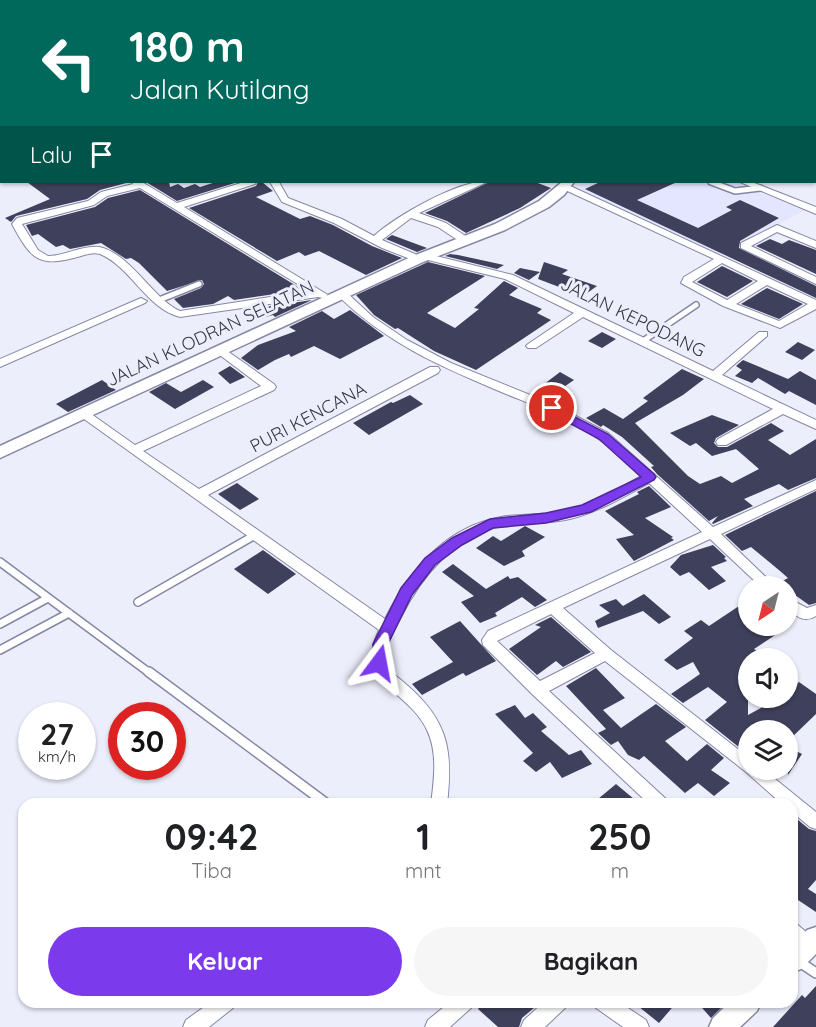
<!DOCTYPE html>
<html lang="id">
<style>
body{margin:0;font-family:Quicksand,sans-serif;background:#f6f6f6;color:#202124;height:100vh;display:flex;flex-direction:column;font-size:22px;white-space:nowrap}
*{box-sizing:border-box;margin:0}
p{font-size:20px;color:#757577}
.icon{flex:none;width:33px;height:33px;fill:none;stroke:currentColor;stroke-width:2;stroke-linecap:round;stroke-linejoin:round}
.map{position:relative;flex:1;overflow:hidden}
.panel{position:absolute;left:18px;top:798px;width:780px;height:210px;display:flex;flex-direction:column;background:#fff;border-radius:18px;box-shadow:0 2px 4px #0004}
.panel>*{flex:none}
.guide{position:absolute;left:0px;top:0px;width:816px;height:183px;box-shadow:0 2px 4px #0004;background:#00695c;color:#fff;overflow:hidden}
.needle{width:39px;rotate:215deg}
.fabs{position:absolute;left:738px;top:576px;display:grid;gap:12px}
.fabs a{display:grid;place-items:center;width:60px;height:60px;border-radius:50%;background:#fff;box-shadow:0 2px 4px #0004;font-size:30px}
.speed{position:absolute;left:18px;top:702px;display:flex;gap:12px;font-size:30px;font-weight:700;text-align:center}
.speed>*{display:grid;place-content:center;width:78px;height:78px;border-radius:50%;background:#fff;box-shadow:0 2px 4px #0004;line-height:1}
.speed small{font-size:15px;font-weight:400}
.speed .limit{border:9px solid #d22;background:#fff;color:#111}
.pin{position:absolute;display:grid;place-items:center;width:51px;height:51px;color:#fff;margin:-26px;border:3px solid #fff;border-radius:50%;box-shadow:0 2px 6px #0007}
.me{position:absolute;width:66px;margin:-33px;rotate:13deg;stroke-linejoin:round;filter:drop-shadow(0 0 4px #0008)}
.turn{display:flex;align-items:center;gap:21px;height:126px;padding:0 30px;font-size:27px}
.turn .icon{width:78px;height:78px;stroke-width:2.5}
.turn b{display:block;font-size:42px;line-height:51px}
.then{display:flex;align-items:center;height:57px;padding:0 30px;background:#0003;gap:12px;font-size:22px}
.eta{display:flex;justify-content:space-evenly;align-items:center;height:102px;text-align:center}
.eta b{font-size:36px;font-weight:700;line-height:42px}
.cta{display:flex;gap:12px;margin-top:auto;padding:12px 30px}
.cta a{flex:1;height:69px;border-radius:36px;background:#7c3aed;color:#fff;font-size:24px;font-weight:700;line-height:69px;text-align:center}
.cta a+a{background:#f6f6f6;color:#202124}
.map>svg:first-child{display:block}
.built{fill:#e4e6ff}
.building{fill:#3f405b}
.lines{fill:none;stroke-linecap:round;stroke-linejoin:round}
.lane-far2-casing{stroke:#8587a5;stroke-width:8}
.lane-far1-casing{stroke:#8587a5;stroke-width:10}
.lane-casing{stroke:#8587a5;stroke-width:12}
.street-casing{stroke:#8587a5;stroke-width:2}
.secondary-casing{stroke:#8587a5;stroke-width:3}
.path{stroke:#b6b7c4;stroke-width:2;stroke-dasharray:3 3;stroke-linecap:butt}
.lane-far2{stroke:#fff;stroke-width:5}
.lane-far1{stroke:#fff;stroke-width:7}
.lane{stroke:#fff;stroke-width:9}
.street{fill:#fff;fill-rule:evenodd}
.secondary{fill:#fff;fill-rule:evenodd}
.route{fill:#7c3aed;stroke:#51269a;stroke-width:1.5}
.labels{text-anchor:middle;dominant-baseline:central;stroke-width:6;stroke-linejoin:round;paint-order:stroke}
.street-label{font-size:18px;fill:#363743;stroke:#edeefc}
</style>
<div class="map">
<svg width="816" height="1027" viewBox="0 0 816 1027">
<rect width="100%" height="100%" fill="#edeefc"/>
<path class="built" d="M579,182H740L806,210L719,255L581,191Z"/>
<path class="building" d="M27,182H130L100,190L87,199L16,216L11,222L5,218L50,199Z
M146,182H169L170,187L178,184L184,188L195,184L200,187L216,182H238L177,201Z
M258,182H262L273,191L256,197L300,219L310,216L333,225L372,246L402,258L366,275L319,251L305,256L299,252L277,261L189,208L256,186Z
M489,182H535L551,188L520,208L466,233L447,221L425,213Z
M600,182H677L637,200L698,228L732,210L726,207L740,200L779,218L740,241L739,248L816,286V298L585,189Z
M140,190L303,290L234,300L228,296L213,304L183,308L174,299L201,288L204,284L202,280L167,291L139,263L131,258L126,259L101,243L70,249L63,245L56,247L38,234L32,236L26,225L95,207L108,198Z
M392,235L427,248L417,252L386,239Z
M770,239L782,244L789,240L816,250V274L756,246Z
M450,254L458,255L504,265L497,269L445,256Z
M428,262L485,276L427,313L455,328L479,309L474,308L504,281L518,288L509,295L542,309L537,313L551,320L476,370L434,351L398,328L395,329L374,315L356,295Z
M544,262L568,270L562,274L597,286L583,296L538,279Z
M722,266L753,281L727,297L697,282Z
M520,268L540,272L529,280L514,273Z
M767,288L803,304L779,319L741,304Z
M312,300L275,317L273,315L255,320L246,310Z
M350,310L384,336L340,359L314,346L291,357L289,354L275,360L258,370L241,358L258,345L296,331L289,327L322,311L334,319Z
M602,332L616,339L602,348L588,341Z
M798,342L815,350L802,360L785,352Z
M743,360L788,379L800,371L816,380V405L789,391L785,394L758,378L752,383L735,376L742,370L736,366Z
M230,366L245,377L230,384L218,373Z
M682,369L704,379L683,395L635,423L688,476L700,484L721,476L732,483L759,469L736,449L712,456L696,443L690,446L670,433L712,415L739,425L716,438L714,443L718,447H727L771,423L784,431L768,440L790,455L816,439V478L788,490L779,484L744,499L753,506L713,524L712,523L718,516L709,521L657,474L651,467L654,466L622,437L603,425L601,427L586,418L604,408L623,419L648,401L643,398Z
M560,372L574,380L555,393L543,385Z
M102,380L116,390L68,412L56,404Z
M203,380L214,387L175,409L149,392L166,383L181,392Z
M410,395L423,404L369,435L353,423L391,402L393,403Z
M237,483L259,499L240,510L218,494Z
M649,486L671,507L645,518L673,537L671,538L674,540L634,561L616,539L634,535L605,511L639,494L637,492Z
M816,491V603L809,605L788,590V586L779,583L788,578L780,571L751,547L742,551L725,535Z
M525,526L545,537L522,551L525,556L504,566L476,548L493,536L501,541Z
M713,545L726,557L724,558L727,561L711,567L726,581L709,590L689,572L680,576L670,567L681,555Z
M263,550L296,574L268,594L234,569Z
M453,564L486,589L508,576L510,579L518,577L547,600L535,607L522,597L495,613L497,616L480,623L461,602L474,596L442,572Z
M644,594L671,617L659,624L643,611L598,628L595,621L610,613L599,605L616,599L623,606Z
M748,600V626H789L754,649L767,658H748V715L779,698H788V681L794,686L799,682L816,694V714L788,741V730H748V742L740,748L705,720L727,702L708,687L683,703L671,694L700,674L693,662L677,670L664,660L693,638L684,631L701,620L709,626Z
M551,617L591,652L563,667L556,661L537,675L509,649L541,627L535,625Z
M460,621L496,661L466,676L463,673L422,695L412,684L453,662L430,637Z
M596,668L625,698L603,710L621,728L656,704L686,727L665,741L687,761L707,744L724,758L711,770L730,783L714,796L698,783L685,793L644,756L639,760L628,755L618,741L611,745L598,733L606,729L566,686Z
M515,705L525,718L533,713L547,727L541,731L569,755L581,750L592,764L562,778L550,762L536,772L523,761L533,753L495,714Z
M788,747L802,754L788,775Z
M616,784L640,804H592Z
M792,815L809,829L816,831V880L808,889L816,894V912L792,896Z
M816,986V1027H773L802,995L805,998Z
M484,1002H541L522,1018L519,1027H498L478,1009Z
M633,1002H677L659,1023Z
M697,1002H727L711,1018Z"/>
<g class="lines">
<defs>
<path id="lane-far2" d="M711,182L735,191L760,188
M159,300L199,284
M643,341L696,305"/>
<path id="lane-far1" d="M0,562L151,674
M138,602L255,535
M0,624L48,598
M0,650L69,613"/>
<path id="lane" d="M149,672L327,804
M798,961L816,973"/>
<path id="street" d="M137,0H161L137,2Z
M182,0H193L181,2Z
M366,0H377L365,2Z
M383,0H394L383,2Z
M499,0H509L510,2H500Z
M589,0H598L599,2H590Z
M656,0H667L655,2Z
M686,0H696L697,2H687Z
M736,0H746L735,2Z
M797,0H807L808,2H798Z
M814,3H816V7H814Z
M814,18H816V22H814Z
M814,43H816L814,48Z
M814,68H816V74H814Z
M0,91H2V97H0Z
M816,154V160L814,161V155Z
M132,182H142L177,203L244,182H256L255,184L184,207L328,295L323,298L318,297L180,317C147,309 131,267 100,254C94,252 87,254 81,256C39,268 32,261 12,224L17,218L88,201L101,192L133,184ZM140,188L309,291L180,311C153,299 130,253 99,247C82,245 65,256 48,256L38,250L22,224L94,205L107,196Z
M270,182H279L288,198L342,219L374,236C395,217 460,179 487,182L419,213L446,223L470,239V243H462L438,227L411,218L382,240L422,257V261L418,262L382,248L334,223L282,202Z
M740,182H752L816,207V214Z
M566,184L816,300V309L780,328L723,306L681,283L684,277L714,259L563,189L561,187ZM722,263L758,281L727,300L692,282ZM767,285L808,304L779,321L736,304Z
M777,225L816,241V248L777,232L751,246L816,277V284L741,248V243Z
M428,254L513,275L713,371L759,332H767V336L722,375L816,420V429L783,414L726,445H718L716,442L718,439L773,409L583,317L536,348H528L526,346L528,344L574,313L505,279L424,259V255Z
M342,291L346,292L373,317L407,340L451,363L555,405L608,433L713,527L816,480V489L721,534L775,586H760L710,539L563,608L611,650L748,757V770H764L816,812V829L810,827L792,812V804H782L746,772L605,661L549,691L666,799L668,804H649L532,694L483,645L482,640L488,631L702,532L649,483C624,497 598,512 570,519C548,524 525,522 502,526C456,534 421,577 401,617C395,629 382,648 387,663C389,673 401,679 408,686C449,722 453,752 447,804H431C434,780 438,753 427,730C408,689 353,684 379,630L77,414L83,410L87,411L135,445L261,386L213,350L215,348H223L274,384L276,387L274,390L143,451L199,489L430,367H438L440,370L438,373L208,495L385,619C409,571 445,527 501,517C524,513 548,516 570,510C595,503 618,489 641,476C628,464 615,450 600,440C576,421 535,406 506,394C440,366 391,346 338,296L337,294ZM551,614L595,653L540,681L497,641Z
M141,298L147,301L145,303L0,367V359Z
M788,598L807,608L816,605V616C804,623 798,617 788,610Z
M792,923L798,925L815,940V952L808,955L801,952L792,943Z
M211,1002H236L233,1008L209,1027H183L186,1020Z
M450,1002H474L471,1008L450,1027H425L428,1020Z
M544,1002H568L565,1008L545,1027H521L524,1020Z
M593,1002H619L646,1020L649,1027H623L596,1008Z"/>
<path id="secondary" d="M814,106H816V114L814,113Z
M562,182H574L564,195L549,207L505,230L423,262L0,458V446L413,256L495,224L539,201Z
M816,927V954L801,969L792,973V945L807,930Z
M730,1002H761L757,1011L740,1027H709L713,1018Z"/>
</defs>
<use href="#lane-far2" class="lane-far2-casing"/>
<use href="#lane-far1" class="lane-far1-casing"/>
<use href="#lane" class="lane-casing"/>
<use href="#street" class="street-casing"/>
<use href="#secondary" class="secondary-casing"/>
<path class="path" d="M265,2L270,0"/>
<use href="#lane-far2" class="lane-far2"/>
<use href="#lane-far1" class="lane-far1"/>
<use href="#lane" class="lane"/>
<use href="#street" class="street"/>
<use href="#secondary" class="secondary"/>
</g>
<path class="route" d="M552,405L608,434L654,474L656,477L654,480L591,512L546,523L493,528L462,545L435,565L412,595L388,644L384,667H374L371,663L373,644L401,588L425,558L452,538L490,519L546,513L582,505L641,477L599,439L547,411L545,408L547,406Z"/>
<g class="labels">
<g class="street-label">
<text transform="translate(633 317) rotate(26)">JALAN KEPODANG</text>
<text transform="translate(210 333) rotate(-25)">JALAN KLODRAN SELATAN</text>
<text transform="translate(308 417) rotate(-28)">PURI KENCANA</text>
</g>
</g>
</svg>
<div class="fabs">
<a><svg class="needle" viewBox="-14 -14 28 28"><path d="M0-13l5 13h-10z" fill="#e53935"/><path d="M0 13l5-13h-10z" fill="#757577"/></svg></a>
<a><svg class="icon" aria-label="sound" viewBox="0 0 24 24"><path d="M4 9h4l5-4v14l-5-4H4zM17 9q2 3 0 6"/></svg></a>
<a><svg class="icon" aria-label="layers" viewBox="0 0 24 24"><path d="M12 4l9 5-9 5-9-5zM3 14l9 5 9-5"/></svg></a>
</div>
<div class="speed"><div>27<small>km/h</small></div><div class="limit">30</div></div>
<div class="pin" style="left:552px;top:408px;background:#d93025"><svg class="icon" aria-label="arrive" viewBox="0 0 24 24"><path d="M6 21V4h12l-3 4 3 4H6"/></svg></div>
<svg class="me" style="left:379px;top:663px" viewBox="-20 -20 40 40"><path d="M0-17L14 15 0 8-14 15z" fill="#7c3aed" stroke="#fff" stroke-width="4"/></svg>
<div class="guide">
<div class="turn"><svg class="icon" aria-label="left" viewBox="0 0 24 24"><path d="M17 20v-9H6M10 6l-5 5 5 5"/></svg><div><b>180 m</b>Jalan Kutilang</div></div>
<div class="then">Lalu<svg class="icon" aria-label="arrive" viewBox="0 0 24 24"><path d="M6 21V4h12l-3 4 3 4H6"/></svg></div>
</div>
<section class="panel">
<div class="eta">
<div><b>09:42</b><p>Tiba</p></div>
<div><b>1</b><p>mnt</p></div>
<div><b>250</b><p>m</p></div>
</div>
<div class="cta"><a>Keluar</a><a>Bagikan</a></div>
</section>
</div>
